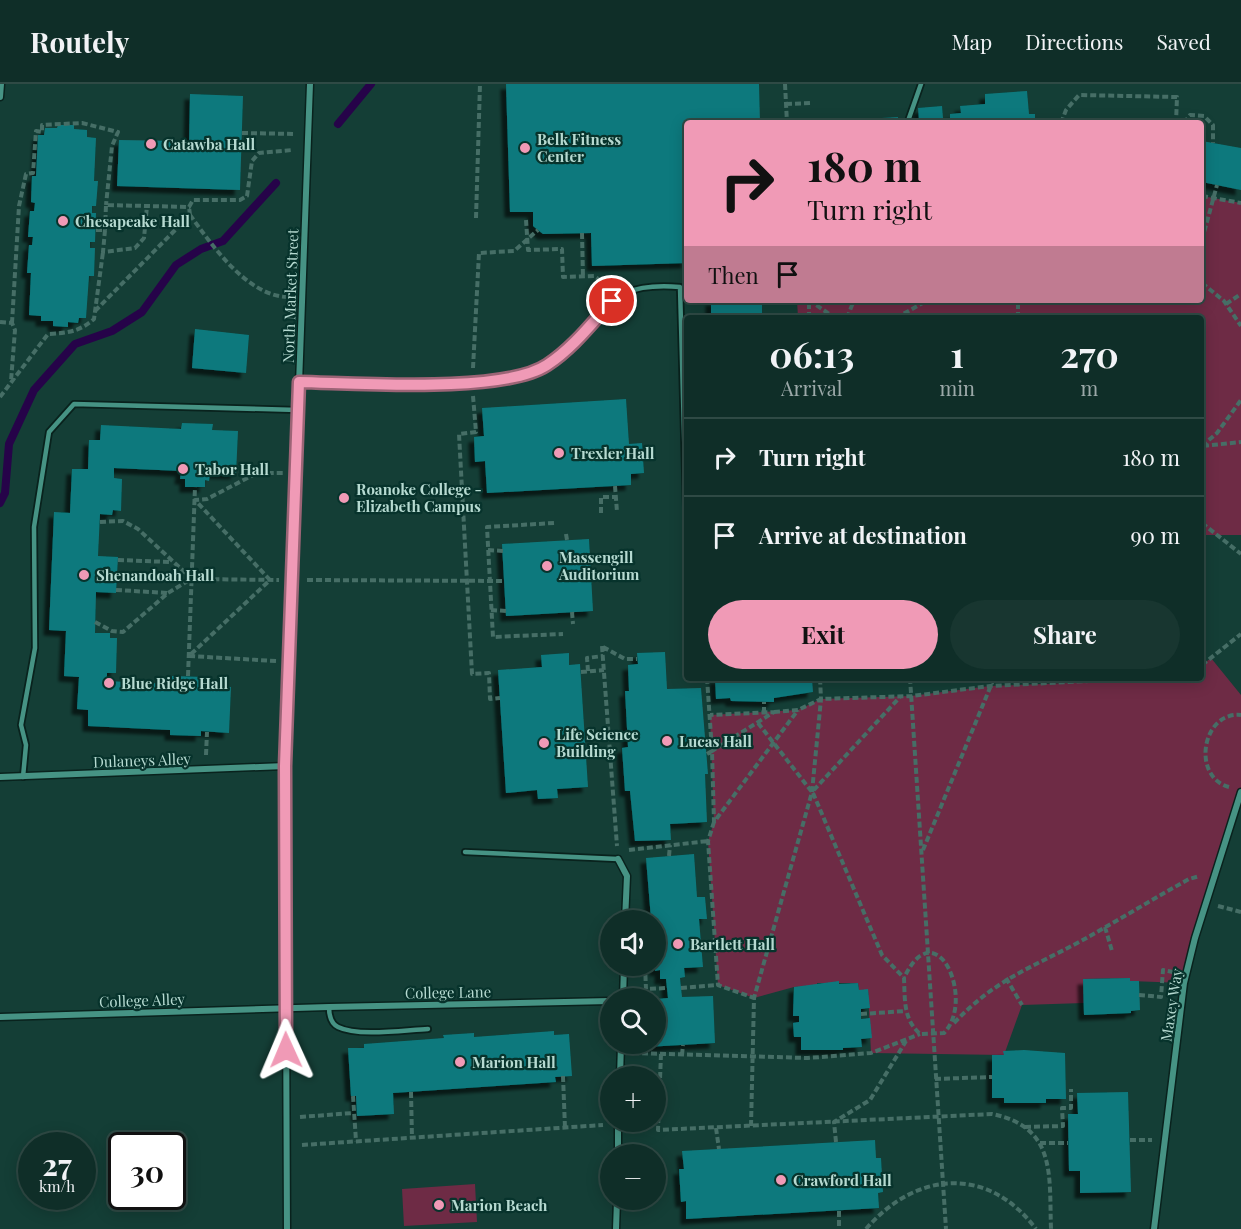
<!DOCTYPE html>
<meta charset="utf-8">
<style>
body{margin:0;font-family:"Playfair Display",serif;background:#183630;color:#f1f3f6;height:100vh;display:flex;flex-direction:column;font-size:22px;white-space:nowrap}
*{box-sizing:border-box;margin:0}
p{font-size:20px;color:#9ba8a8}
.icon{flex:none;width:33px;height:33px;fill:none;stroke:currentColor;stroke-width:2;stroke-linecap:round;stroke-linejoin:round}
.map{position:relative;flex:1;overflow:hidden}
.panel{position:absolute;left:684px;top:231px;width:520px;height:366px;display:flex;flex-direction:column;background:#0f2e28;border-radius:6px;box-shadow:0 3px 15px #0003,0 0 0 2px #2f4a45}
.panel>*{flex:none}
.hud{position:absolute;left:684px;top:36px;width:520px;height:183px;border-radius:6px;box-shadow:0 3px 15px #0003,0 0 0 2px #2f4a45;background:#f09ab6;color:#111;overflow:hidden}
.fabs{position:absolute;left:600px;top:826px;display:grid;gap:12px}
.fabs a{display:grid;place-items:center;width:66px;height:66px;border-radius:50%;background:#0f2e28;box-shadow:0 3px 15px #0003,0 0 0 2px #2f4a45;font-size:30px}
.speed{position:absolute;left:18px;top:1048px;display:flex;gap:12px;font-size:30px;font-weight:700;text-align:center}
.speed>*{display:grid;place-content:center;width:78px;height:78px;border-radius:50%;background:#0f2e28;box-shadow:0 3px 15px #0003,0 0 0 2px #2f4a45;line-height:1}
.speed small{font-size:15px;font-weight:400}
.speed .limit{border:3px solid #111;border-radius:9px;background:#fff;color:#111}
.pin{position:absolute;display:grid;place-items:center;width:51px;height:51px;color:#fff;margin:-26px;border:3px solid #fff;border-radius:50%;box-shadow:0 2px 6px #0007}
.me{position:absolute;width:66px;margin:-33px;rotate:359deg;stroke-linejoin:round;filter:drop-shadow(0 0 4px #0008)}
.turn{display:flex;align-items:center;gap:21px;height:126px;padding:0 24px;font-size:27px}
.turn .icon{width:78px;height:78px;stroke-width:2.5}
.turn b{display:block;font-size:42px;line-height:51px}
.then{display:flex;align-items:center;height:57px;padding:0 24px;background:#0003;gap:12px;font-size:22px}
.eta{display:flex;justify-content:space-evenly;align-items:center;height:102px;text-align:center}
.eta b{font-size:36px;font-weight:700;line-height:42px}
.button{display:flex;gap:12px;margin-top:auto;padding:12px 24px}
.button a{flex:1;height:69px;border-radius:36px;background:#f09ab6;color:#111;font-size:24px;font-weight:700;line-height:69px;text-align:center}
.button a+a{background:#183630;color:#f1f3f6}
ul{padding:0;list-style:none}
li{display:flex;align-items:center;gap:18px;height:78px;padding:0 24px;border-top:2px solid #2f4a45}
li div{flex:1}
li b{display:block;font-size:22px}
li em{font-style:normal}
header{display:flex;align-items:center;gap:36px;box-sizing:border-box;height:84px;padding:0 30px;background:#0f2e28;border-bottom:2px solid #2f4a45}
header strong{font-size:28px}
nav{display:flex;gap:33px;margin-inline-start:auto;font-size:21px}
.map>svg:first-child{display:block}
.green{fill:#6e2b45}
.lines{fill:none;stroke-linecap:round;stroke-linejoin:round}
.stream{stroke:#260349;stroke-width:8}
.building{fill:#0c797d;filter:url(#shadow)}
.service-casing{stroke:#09221d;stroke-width:8}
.minor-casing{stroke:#09221d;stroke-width:9}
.path{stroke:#466e66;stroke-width:4;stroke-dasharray:6 3;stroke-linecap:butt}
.service{stroke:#469384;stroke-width:4.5}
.minor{stroke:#469384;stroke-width:6}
.route-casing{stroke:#9c6476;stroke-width:15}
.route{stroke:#f09ab6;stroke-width:10}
.poi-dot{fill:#f09ab6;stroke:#07332c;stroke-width:2}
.labels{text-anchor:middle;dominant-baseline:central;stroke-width:4.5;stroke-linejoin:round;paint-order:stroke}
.poi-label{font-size:15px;font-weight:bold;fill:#b6dad1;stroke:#07332c;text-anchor:start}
.street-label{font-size:15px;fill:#b6dad1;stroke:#07332c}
</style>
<header>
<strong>Routely</strong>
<nav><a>Map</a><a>Directions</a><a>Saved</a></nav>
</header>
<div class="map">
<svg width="1241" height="1145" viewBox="0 0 1241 1145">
<defs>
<filter id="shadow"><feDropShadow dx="-5.5" dy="5.5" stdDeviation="1.5" flood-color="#0009"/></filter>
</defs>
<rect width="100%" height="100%" fill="#143e36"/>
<path class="green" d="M1202,112L1241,119V451H1202V234H798L797,216H1202Z
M1211,574L1241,611V707L1184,899L1130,897V894L1083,895L1084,919L1022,921L1004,971L871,969L868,906H859L858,899H817V902L794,903L754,914L718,901L708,757L714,738L710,631L798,626L821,615L911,612L990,602L1202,594V581Z
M475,1100L477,1138L404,1142L402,1105Z"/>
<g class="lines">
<path class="stream" d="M338,40L371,0
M0,419L5,409L9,360L34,306L75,260L112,247L142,228L176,181L201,165L223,157L276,99"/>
</g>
<path class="building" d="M506,0H759L760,39H687V179L592,182L591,149L543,150L533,142V128H510Z
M1027,7L1029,30H1035V39H899L919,36L918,24L942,22L943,34H950V30L961,29L960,22L985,20V10Z
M190,10L243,12L240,106L117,102L119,56L183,57V62H189Z
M898,33V39H833V37Z
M58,41H74V45L87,46V53L96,54L94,97H98L96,122H92V129H96L95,158H90V164H95L94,192H89L86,234H79L78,239L68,238V243L53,242V237H41V232L29,231L31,189H27L29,161H32L33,153H28L30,127H34L35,119L31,118L32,92H36L38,51H44L45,44H57Z
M1202,57L1241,64V106L1202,98Z
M711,216H762V231L782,230V234H702L701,231H711Z
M195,245L249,251L246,289L192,284Z
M626,315L629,360L642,359L644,389L631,390V401L487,409L485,377L475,378L474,353L484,352L482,324Z
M182,339L213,340L212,346L238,347L236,390L210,389L209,397L205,396V403H185V395H180L181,387L114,384V394L122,395L121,427L113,426L112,431L100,430L98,472L118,473L116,509L96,508L95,549H110V554H117L116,589H107V597L172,600V592L204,593L203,602L231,603L229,649L201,647V652L170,651V646L88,642V626L77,625L79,593L64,592L66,547L49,546L54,428L70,429L72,385H88L89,356H100L101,341L181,345Z
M589,455L593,527L506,532L502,460Z
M665,568L667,605L701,604L708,690H705L707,738L670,740L671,756L635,757L630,707H625L622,664L628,663L625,607H629L628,581L638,580L637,569Z
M569,569V581L580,580L588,703L557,705L558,714L538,715L537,706L506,709L498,586L542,583L541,571Z
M715,594H812L813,608L774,614V618L731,617L730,614L716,615Z
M694,770L697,813H705L707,835H699L703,883L684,884L685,893L680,894L682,913L713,912L715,959L646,963V960H656V915L668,914L666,895H660V886L655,887L656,837H645L651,835L646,774Z
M1130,894V897H1139L1140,926L1131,927V929L1084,931L1083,895Z
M839,897V900L858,899L859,906L868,905L870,924L861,925V935L870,934L872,954L861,955L862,963L843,964V966H801V953H794L793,939L799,938V932H793L794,903Z
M554,947V951L569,950L572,992L555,993L556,998L393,1009L394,1030L357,1032L356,1012H351L348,964H364V960L444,954L443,951L474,949V953Z
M1024,966L1065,969L1066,1015H1046V1019H1004V1014H992V971H1004L1003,967Z
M1128,1008L1131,1108L1080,1109V1087H1069L1068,1030H1078L1077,1009Z
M875,1056L876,1074H881L883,1108L878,1109L879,1124L686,1135V1117L681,1118L679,1085H684L682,1067Z"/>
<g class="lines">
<defs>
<path id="service" d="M908,37L921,0
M299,298C373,299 474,310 543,283C551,280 558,273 565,267C614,229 604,197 680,203L686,423
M23,693L26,661L21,641L35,564L34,443L49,348L74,320L298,326
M465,768L618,775
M329,923C329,930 330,939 338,943C358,953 405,946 428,945"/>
<path id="minor" d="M0,13L1,0
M0,693L285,682
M618,775L627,792L625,837
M623,915L624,882
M0,933L329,923L610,917
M620,993L621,960
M618,1071V1038
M287,1145L285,682L310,0
M616,1145L617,1116
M1154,1145L1184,899L1195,854L1241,708"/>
</defs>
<use href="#service" class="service-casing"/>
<use href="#minor" class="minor-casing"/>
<path class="path" d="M785,0L787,39
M786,20L813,19
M1061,39L1066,26L1079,11L1177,13L1176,39
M1184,39L1190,31L1204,32L1213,41V59
M242,49L296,50
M1202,112L1241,119
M190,131C212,161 246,211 287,213
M476,134L480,0
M526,136L528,166L562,165L563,193L594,192L610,203
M96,146H105L106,121L189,123L193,116H240L247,112L252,77L259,69L292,66
M105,146L103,168L135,164L144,154L147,122
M582,149L583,193
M1202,156L1217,101
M1202,199L1224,217L1241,242
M809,216L835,234
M1226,220L1241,210
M95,227L190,131L189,123
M809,234V216
M847,234L854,216
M896,234L928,216
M1018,234V216
M0,238L12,239L15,246L11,297
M12,239L19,122L26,90L33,89L36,47L42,48V41L82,39L118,48L112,62L106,121
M473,284L479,169L514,167L538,146
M473,312L476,348L459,350L472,590L489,589L490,615L500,614
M0,313L48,250C67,249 79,248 94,235L103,168
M1202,362L1217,349L1241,316
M1203,362L1241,358
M615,402L617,428
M601,429V413H616
M100,438L123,437L138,445L192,495L279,496
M554,439L487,443L493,553L563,550
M1202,439L1241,470
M566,450L567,456
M488,466L503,467
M118,476L170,478
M307,496L504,497
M116,506L168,509
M491,526L506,527
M572,528L573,540
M95,538L112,547L123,548L168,509L191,495
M602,562L617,762
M603,563L625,575H637
M276,577L189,572L270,496L195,416L207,415L257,389H283
M1202,581L1241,550
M588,587L587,574L603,572
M581,588L604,586
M188,592L195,403
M707,594L712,667L774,628L710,631
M910,594L946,1145
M774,628L798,626L821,615L912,612L990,602L1147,594
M764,629V618
M758,639L812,708L900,613
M707,670L712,667L714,738L798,626
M206,671L207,648
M1229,703C1191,693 1202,627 1241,631
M813,709L882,871L904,894C905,915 903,935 920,950L944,949C976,916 936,825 904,894
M714,738L708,757L718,901L754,914
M629,766L708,757
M923,766L994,594
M669,772L670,761
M1218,822L1241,828
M1105,843L1112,867
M645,882L646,905L667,904
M1006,894L1022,921
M681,904L718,901
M1139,911L1161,913L1163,886L1173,888
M861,930L906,927
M954,939C996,895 1029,885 1081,857C1117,837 1153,815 1189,795L1200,792
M633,969L808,974L871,969L920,950
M661,970L658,1046L992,1030C1057,1043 1049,1092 1051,1145
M682,971L683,961
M563,992L565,1044
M935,995L992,993
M411,1008L412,1054
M353,1012L356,1057
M300,1033L353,1029
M751,1042L754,914L812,708L821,615L820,594
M1025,1043L1063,1042L1062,1024H1071V1005
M716,1044L719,1065
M1130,1056H1152
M836,1058L834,1038L870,1016L906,957
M1040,1059H1068
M302,1061L603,1041
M839,1127V1145
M866,1145C916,1087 988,1081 1036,1145"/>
<use href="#service" class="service"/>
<use href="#minor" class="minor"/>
</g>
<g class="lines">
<defs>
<path id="route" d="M286,966L285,682L299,298C356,299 503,310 547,281C573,264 592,239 612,217"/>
</defs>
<use href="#route" class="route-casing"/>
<use href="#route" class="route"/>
</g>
<g class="poi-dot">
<circle cx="151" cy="60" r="6"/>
<circle cx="525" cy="64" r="6"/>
<circle cx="63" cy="137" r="6"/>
<circle cx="559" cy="369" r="6"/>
<circle cx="183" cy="385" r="6"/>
<circle cx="344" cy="414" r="6"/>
<circle cx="547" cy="482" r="6"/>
<circle cx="84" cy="491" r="6"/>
<circle cx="109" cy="599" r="6"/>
<circle cx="667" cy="657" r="6"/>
<circle cx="544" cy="659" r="6"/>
<circle cx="678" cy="860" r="6"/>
<circle cx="460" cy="978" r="6"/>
<circle cx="781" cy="1096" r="6"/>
<circle cx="439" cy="1121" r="6"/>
</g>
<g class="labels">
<g class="poi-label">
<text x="537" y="55">Belk Fitness<tspan x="537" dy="17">Center</tspan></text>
<text x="163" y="60">Catawba Hall</text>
<text x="75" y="137">Chesapeake Hall</text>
<text x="571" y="369">Trexler Hall</text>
<text x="195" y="385">Tabor Hall</text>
<text x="356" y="405">Roanoke College -<tspan x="356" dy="17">Elizabeth Campus</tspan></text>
<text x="559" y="473">Massengill<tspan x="559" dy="17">Auditorium</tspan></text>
<text x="96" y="491">Shenandoah Hall</text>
<text x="121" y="599">Blue Ridge Hall</text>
<text x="556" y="650">Life Science<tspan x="556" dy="17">Building</tspan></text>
<text x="679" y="657">Lucas Hall</text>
<text x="690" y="860">Bartlett Hall</text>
<text x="472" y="978">Marion Hall</text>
<text x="793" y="1096">Crawford Hall</text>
<text x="451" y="1121">Marion Beach</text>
</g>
<g class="street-label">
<text transform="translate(290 212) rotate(-88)">North Market Street</text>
<text transform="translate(142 676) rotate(-2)">Dulaneys Alley</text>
<text transform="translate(448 908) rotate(-1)">College Lane</text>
<text transform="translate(142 916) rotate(-2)">College Alley</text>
<text transform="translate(1171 921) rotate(-81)">Maxey Way</text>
</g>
</g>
</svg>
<div class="fabs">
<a><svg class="icon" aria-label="sound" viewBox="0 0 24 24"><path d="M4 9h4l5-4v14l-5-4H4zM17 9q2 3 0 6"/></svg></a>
<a><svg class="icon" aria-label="search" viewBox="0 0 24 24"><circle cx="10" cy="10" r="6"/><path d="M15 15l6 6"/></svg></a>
<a>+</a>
<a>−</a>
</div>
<div class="speed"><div>27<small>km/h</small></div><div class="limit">30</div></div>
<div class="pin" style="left:612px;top:217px;background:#d93025"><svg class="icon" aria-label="arrive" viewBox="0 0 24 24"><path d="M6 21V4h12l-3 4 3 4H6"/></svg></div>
<svg class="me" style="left:286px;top:966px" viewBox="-20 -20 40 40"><path d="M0-17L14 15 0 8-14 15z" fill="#f09ab6" stroke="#fff" stroke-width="4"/></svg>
<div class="hud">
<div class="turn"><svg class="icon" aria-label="right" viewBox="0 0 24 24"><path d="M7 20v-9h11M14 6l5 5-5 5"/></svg><div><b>180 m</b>Turn right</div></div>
<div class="then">Then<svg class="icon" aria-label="arrive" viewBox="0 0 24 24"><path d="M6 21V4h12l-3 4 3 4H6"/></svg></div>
</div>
<section class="panel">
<div class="eta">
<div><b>06:13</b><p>Arrival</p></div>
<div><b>1</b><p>min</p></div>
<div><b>270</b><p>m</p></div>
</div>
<ul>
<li><svg class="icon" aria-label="right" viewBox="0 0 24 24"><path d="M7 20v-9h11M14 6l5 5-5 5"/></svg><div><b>Turn right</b></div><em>180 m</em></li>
<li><svg class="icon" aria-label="arrive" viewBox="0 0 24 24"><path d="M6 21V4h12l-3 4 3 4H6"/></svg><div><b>Arrive at destination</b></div><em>90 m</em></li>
</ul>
<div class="button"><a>Exit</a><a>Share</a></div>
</section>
</div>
